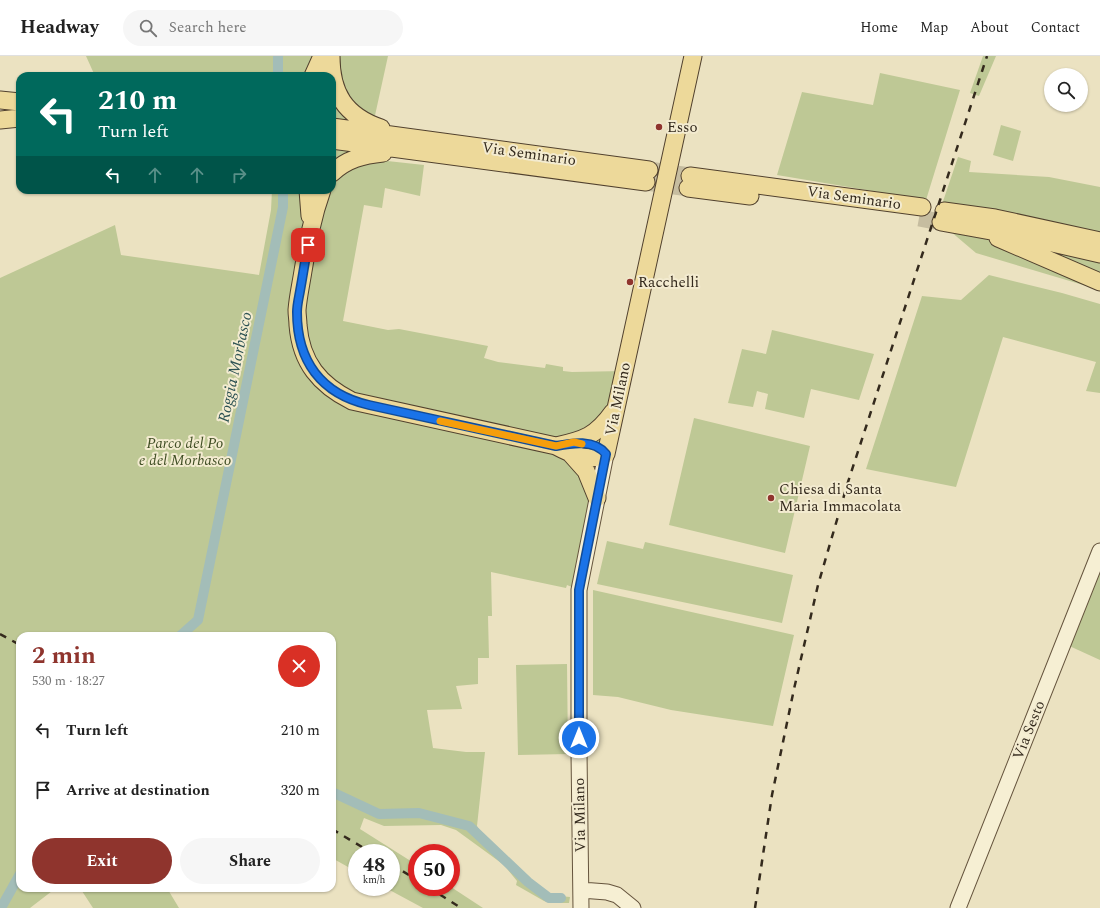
<!DOCTYPE html>
<meta charset="utf-8">
<style>
body{margin:0;font-family:Spectral,serif;background:#f6f6f6;color:#222;height:100vh;display:flex;flex-direction:column;font-size:15px;white-space:nowrap}
*{box-sizing:border-box;margin:0}
p{font-size:13px;color:#767676}
.icon{flex:none;width:22px;height:22px;fill:none;stroke:currentColor;stroke-width:2;stroke-linecap:round;stroke-linejoin:round}
.map{position:relative;flex:1;overflow:hidden}
.sheet{position:absolute;left:16px;top:576px;width:320px;height:260px;display:flex;flex-direction:column;background:#fff;border-radius:12px;box-shadow:0 1px 3px #0004}
.sheet>*{flex:none}
.guide{position:absolute;left:16px;top:16px;width:320px;height:122px;border-radius:12px;box-shadow:0 1px 3px #0004;background:#00695c;color:#fff;overflow:hidden}
.controls{position:absolute;left:1044px;top:12px;display:grid;gap:8px}
.controls a{display:grid;place-items:center;width:44px;height:44px;border-radius:50%;background:#fff;box-shadow:0 1px 3px #0004;font-size:20px}
.speed{position:absolute;left:348px;top:788px;display:flex;gap:8px;font-size:20px;font-weight:700;text-align:center}
.speed>*{display:grid;place-content:center;width:52px;height:52px;border-radius:50%;background:#fff;box-shadow:0 1px 3px #0004;line-height:1}
.speed small{font-size:10px;font-weight:400}
.speed .limit{border:6px solid #d22;background:#fff;color:#111}
.pin{position:absolute;display:grid;place-items:center;width:34px;height:34px;color:#fff;margin:-17px;border-radius:8px;box-shadow:0 2px 6px #0006}
.me{position:absolute;width:44px;margin:-22px;rotate:0deg;stroke-linejoin:round;filter:drop-shadow(0 0 3px #0008)}
.turn{display:flex;align-items:center;gap:14px;height:84px;padding:0 16px;font-size:18px}
.turn .icon{width:52px;height:52px;stroke-width:2.5}
.turn b{display:block;font-size:28px;line-height:34px}
.lanes{display:flex;align-items:center;height:38px;padding:0 16px;background:#0003;justify-content:center;gap:20px;direction:ltr}
.lanes .off{opacity:.35}
.round{display:grid;place-items:center;flex:none;width:42px;height:42px;border-radius:21px;background:#f6f6f6}
.head{display:flex;align-items:center;justify-content:space-between;height:68px;padding:0 16px}
h1{font-size:24px;font-weight:700;line-height:30px;color:#8f342d}
.action{display:flex;gap:8px;margin-top:auto;padding:8px 16px}
.action a{flex:1;height:46px;border-radius:24px;background:#8f342d;color:#fff;font-size:16px;font-weight:700;line-height:46px;text-align:center}
.action a+a{background:#f6f6f6;color:#222}
ul{padding:0;list-style:none}
li{display:flex;align-items:center;gap:12px;height:60px;padding:0 16px}
li div{flex:1}
li b{display:block;font-size:15px}
li em{font-style:normal}
header{display:flex;align-items:center;gap:24px;box-sizing:border-box;height:56px;padding:0 20px;background:#fff;border-bottom:1px solid #e0e0e0}
header strong{font-size:19px}
nav{display:flex;gap:22px;margin-inline-start:auto;font-size:14px}
.search{width:280px;height:36px;background:#f6f6f6;display:flex;align-items:center;gap:10px;box-sizing:border-box;padding:0 14px;border-radius:22px;color:#767676;font-size:15px}
.map>svg:first-child{display:block}
.green{fill:#bec895}
.lines{fill:none;stroke-linecap:round;stroke-linejoin:round}
.canal{stroke:#a3bdb8;stroke-width:10}
.primary-tunnel{stroke:#c6bda0;stroke-width:17;stroke-dasharray:17 8;stroke-linecap:butt}
.secondary-casing{stroke:#65543d;stroke-width:17}
.primary-casing{stroke:#51412e;stroke-width:19}
.secondary{stroke:#f6efd3;stroke-width:15}
.primary{stroke:#edd99a;stroke-width:17}
.rail{stroke:#342a1d;stroke-width:2.5;stroke-dasharray:7 7;stroke-linecap:butt}
.route-casing{stroke:#114b97;stroke-width:10}
.route{stroke:#1a73e8;stroke-width:7}
.slow{stroke:#f59e0b;stroke-width:7}
.poi-dot{fill:#8f342d;stroke:#f3ebd0;stroke-width:1.5}
.labels{text-anchor:middle;dominant-baseline:central;stroke-width:4;stroke-linejoin:round;paint-order:stroke}
.poi-label{font-size:15px;fill:#342a1d;stroke:#f3ebd0;text-anchor:start}
.street-label{font-size:15px;fill:#342a1d;stroke:#f3ebd0}
.park-label{font-size:15px;font-style:italic;fill:#414f25;stroke:#f3ebd0}
.water-label{font-size:16px;font-style:italic;fill:#2d5253;stroke:#f3ebd0}
</style>
<header>
<strong>Headway</strong>
<div class="search"><svg class="icon" aria-label="search" viewBox="0 0 24 24"><circle cx="10" cy="10" r="6"/><path d="M15 15l6 6"/></svg>Search here</div>
<nav><a>Home</a><a>Map</a><a>About</a><a>Contact</a></nav>
</header>
<div class="map">
<svg width="1100" height="852" viewBox="0 0 1100 852">
<rect width="100%" height="100%" fill="#ebe2c1"/>
<path class="green" d="M86,0H320L315,20H95Z
M321,0H388L374,64L369,103L424,109L420,140L385,132L382,152L364,149L343,265L388,274L399,273L488,290L484,302L498,306L545,312L546,308L563,311V315L572,316L624,315L579,534L567,529L566,532L491,516L492,560H488L489,602H478V628L456,630L462,653L427,654L433,692L466,696H485L477,770L484,782L548,839L570,841L569,847H550L544,845L516,829L517,825L504,809L456,774L441,769L384,770L364,762L360,773L417,809V831H451L483,852H423L384,831H391V797H357V816L332,802V580H20V832H56L30,852H0V222L115,169L121,199L259,219L271,154L272,134H332V20H317Z
M983,0H996L979,40L970,37Z
M880,17L960,34L926,144L777,119L802,36L873,49Z
M1001,69L1021,75L1013,105L993,99Z
M958,101L971,105L969,116L1049,121L1100,131V234L976,197L950,175L934,172Z
M989,219L1062,237L1100,248V337L1086,335L1096,306L1003,281L956,431L866,413L922,240L961,244Z
M772,274L874,298L859,344L811,333L804,362L765,353L768,338L757,335L753,351L728,347L742,293L766,298Z
M694,362L810,390L785,497L669,469Z
M607,485L643,493L645,486L793,519L782,567L597,528Z
M1100,494V604L1065,588Z
M593,534L794,579L773,670L671,654L618,641L593,639Z
M567,608L568,698L518,699L516,609Z
M80,832H167L179,852H93Z"/>
<g class="lines">
<path class="canal" d="M278,20V0
M180,580L198,564L283,151V134
M332,736L379,758L419,757L469,770L528,826L549,842H561
M1,852L20,818"/>
<path class="primary-tunnel" d="M649,114L690,120
M646,126L688,132
M919,162L941,166"/>
<defs>
<path id="secondary" d="M581,834L607,836L617,839L633,852
M581,852L579,696V534L606,398
M958,852L1100,495"/>
<path id="primary" d="M331,0C331,37 345,60 381,72
M313,20L322,0
M0,44L20,46
M0,64L20,62
M332,71L649,114
M332,84L646,126
M332,117C347,103 363,99 383,97
M690,120L922,151
M688,132L750,140
M308,134L310,160
M322,134C312,162 308,186 303,215C301,228 298,241 297,254C297,259 298,264 298,269C301,307 320,329 352,345L556,390C571,398 589,407 606,398
M944,155L995,162L1100,185
M941,166L1035,183L1100,198
M998,182L1100,226
M556,390C584,384 596,380 613,356
M570,397L586,415L597,442
M606,398L693,0"/>
</defs>
<use href="#secondary" class="secondary-casing"/>
<use href="#primary" class="primary-casing"/>
<use href="#secondary" class="secondary"/>
<use href="#primary" class="primary"/>
<path class="rail" d="M0,578L20,589
M332,773L372,797
M391,808L417,824
M428,831L461,852
M755,852L772,739L794,633L818,529L848,426L987,0"/>
</g>
<g class="lines">
<defs>
<path id="route" d="M308,189C305,204 303,219 300,235C299,241 297,249 297,256C297,305 321,338 369,349L556,390C572,387 594,383 606,398L579,534V682"/>
</defs>
<use href="#route" class="route-casing"/>
<use href="#route" class="route"/>
<path class="slow" d="M440,365L556,390L574,386L582,388"/>
</g>
<g class="poi-dot">
<circle cx="659" cy="71" r="4"/>
<circle cx="630" cy="226" r="4"/>
<circle cx="771" cy="442" r="4"/>
</g>
<g class="labels">
<g class="poi-label">
<text x="667" y="71">Esso</text>
<text x="638" y="226">Racchelli</text>
<text x="779" y="433">Chiesa di Santa<tspan x="779" dy="17">Maria Immacolata</tspan></text>
</g>
<g class="street-label">
<text transform="translate(529 98) rotate(8)">Via Seminario</text>
<text transform="translate(854 142) rotate(8)">Via Seminario</text>
<text transform="translate(618 343) rotate(-78)">Via Milano</text>
<text transform="translate(1029 674) rotate(-68)">Via Sesto</text>
<text transform="translate(580 759) rotate(-91)">Via Milano</text>
</g>
<g class="park-label">
<text x="185" y="387">Parco del Po<tspan x="185" dy="17">e del Morbasco</tspan></text>
</g>
<g class="water-label">
<text transform="translate(235 311) rotate(-78)">Roggia Morbasco</text>
</g>
</g>
</svg>
<div class="controls">
<a><svg class="icon" aria-label="search" viewBox="0 0 24 24"><circle cx="10" cy="10" r="6"/><path d="M15 15l6 6"/></svg></a>
</div>
<div class="speed"><div>48<small>km/h</small></div><div class="limit">50</div></div>
<div class="pin" style="left:308px;top:189px;background:#d93025"><svg class="icon" aria-label="arrive" viewBox="0 0 24 24"><path d="M6 21V4h12l-3 4 3 4H6"/></svg></div>
<svg class="me" style="left:579px;top:682px" viewBox="-20 -20 40 40"><circle r="17" fill="#1a73e8" stroke="#fff" stroke-width="3"/><path d="M0-11L8 9 0 5-8 9z" fill="#fff"/></svg>
<div class="guide">
<div class="turn"><svg class="icon" aria-label="left" viewBox="0 0 24 24"><path d="M17 20v-9H6M10 6l-5 5 5 5"/></svg><div><b>210 m</b>Turn left</div></div>
<div class="lanes"><svg class="icon" aria-label="left" viewBox="0 0 24 24"><path d="M17 20v-9H6M10 6l-5 5 5 5"/></svg><svg class="icon off" aria-label="ahead" viewBox="0 0 24 24"><path d="M12 20V5M6 11l6-6 6 6"/></svg><svg class="icon off" aria-label="ahead" viewBox="0 0 24 24"><path d="M12 20V5M6 11l6-6 6 6"/></svg><svg class="icon off" aria-label="right" viewBox="0 0 24 24"><path d="M7 20v-9h11M14 6l5 5-5 5"/></svg></div>
</div>
<section class="sheet">
<div class="head"><div><h1>2 min</h1><p>530 m · 18:27</p></div><a class="round" style="background:#d93025;color:#fff"><svg class="icon" aria-label="close" viewBox="0 0 24 24"><path d="M6 6l12 12M18 6L6 18"/></svg></a></div>
<ul>
<li><svg class="icon" aria-label="left" viewBox="0 0 24 24"><path d="M17 20v-9H6M10 6l-5 5 5 5"/></svg><div><b>Turn left</b></div><em>210 m</em></li>
<li><svg class="icon" aria-label="arrive" viewBox="0 0 24 24"><path d="M6 21V4h12l-3 4 3 4H6"/></svg><div><b>Arrive at destination</b></div><em>320 m</em></li>
</ul>
<div class="action"><a>Exit</a><a>Share</a></div>
</section>
</div>
